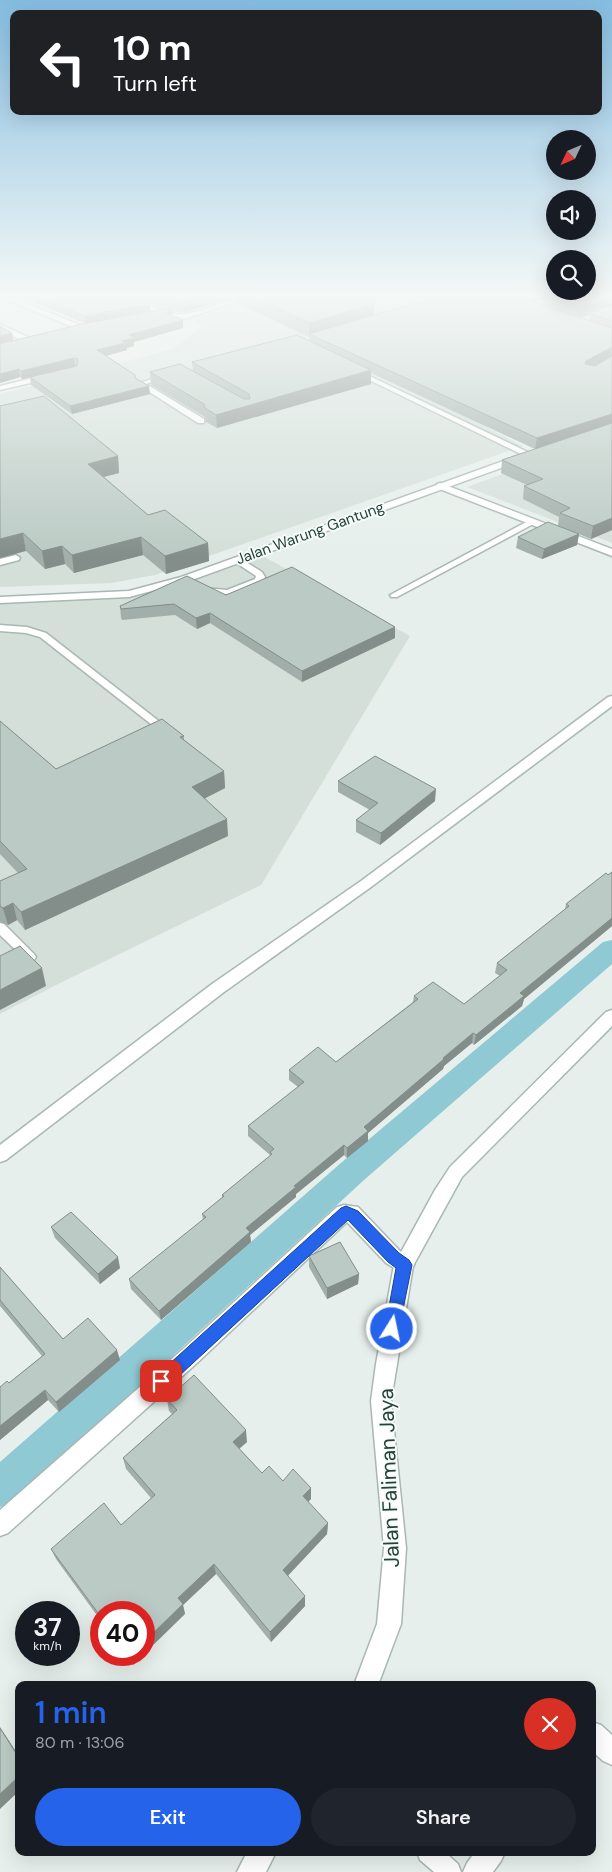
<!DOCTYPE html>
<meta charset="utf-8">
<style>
body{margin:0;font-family:"DM Sans",sans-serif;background:#20242c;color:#f1f3f6;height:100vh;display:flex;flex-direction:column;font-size:19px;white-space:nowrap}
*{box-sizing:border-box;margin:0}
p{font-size:16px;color:#9ea1a6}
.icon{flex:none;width:28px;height:28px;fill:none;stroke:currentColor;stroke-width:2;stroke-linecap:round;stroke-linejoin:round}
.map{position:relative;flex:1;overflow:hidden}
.drawer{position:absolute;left:15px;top:1681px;width:581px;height:175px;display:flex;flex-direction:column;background:#171b24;border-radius:10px;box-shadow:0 5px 20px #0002}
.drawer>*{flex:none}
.banner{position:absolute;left:10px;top:10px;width:592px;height:105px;border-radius:10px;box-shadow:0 5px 20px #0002;background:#202124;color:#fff;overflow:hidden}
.needle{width:32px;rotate:226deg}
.fabs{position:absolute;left:546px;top:130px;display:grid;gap:10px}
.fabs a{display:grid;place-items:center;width:50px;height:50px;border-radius:50%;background:#171b24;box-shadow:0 5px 20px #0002;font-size:25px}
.speed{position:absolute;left:15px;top:1601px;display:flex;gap:10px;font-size:25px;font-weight:700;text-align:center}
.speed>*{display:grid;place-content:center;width:65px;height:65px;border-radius:50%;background:#171b24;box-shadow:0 5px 20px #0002;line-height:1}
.speed small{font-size:12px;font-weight:400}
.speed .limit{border:8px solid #d22;background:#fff;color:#111}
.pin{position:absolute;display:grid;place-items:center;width:42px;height:42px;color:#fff;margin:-21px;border-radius:10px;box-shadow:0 2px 8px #0006}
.me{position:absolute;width:55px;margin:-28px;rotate:10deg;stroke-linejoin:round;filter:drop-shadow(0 0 4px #0008)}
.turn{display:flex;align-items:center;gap:18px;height:105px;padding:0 20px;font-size:22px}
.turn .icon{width:65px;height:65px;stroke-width:2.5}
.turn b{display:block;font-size:35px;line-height:42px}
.round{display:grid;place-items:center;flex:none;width:52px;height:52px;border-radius:26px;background:#20242c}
.head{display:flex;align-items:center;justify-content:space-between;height:85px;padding:0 20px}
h1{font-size:30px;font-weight:600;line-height:38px;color:#2563eb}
.primary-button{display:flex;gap:10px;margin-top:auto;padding:10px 20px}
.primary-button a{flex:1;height:58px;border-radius:30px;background:#2563eb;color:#fff;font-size:20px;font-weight:600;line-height:58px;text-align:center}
.primary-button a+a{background:#20242c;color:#f1f3f6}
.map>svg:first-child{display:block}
.built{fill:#d4dfda}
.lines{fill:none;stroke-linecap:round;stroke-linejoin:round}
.canal{fill:#8ec9d4;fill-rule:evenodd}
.service-casing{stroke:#a8b8b2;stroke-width:3}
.minor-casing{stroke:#a8b8b2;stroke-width:3}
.tertiary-casing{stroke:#a8b8b2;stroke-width:3}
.service{fill:#fff;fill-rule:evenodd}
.minor{fill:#fff;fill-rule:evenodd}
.tertiary{fill:#fff;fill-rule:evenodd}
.wall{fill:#a1aea9;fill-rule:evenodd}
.shaded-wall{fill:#838d89}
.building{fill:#bbcac4;stroke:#838d89}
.route{fill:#2563eb;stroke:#184099}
.labels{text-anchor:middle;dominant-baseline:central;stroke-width:4;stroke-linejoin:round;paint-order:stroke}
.far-street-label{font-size:15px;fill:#24423a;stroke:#f7fbf9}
.near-street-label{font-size:21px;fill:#24423a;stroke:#f7fbf9}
</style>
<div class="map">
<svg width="612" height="1872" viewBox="0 0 612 1872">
<rect width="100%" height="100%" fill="#e6efeb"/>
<path class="built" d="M127,294H428L447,299L545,403L486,427L523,446L155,575L111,583L0,587V394L173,349L201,327L189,316Z
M612,434V543L467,487Z
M257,553L410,636L261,885L58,984L0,1014V596L105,595L160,585Z"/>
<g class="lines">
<path class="canal" d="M612,940V964L364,1180L14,1502L0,1507V1462L342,1162L603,942Z"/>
<defs>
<path id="service" d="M355,371H359L534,455L527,457L355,373Z
M164,375L169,376L146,384L204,419V423H198L137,384Z
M530,520L537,522L397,597H391L390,595Z
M16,555L20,558L19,560L0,565V559Z
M238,557L262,572L265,577L262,583C243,590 226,599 205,592V588L227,590L255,579L256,576L235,562L234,560Z
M0,625L27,627L46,633L174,733L169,736L165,735L40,637L26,633L0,631Z
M0,923L4,924L34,954L36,957L34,960H26L0,935Z
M417,1852H445L458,1864L461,1872H434L420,1860Z"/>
<path id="minor" d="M0,294H3L87,328L80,330L0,297Z
M110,294C134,294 163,317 185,314C201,312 231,300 248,294H258L184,319L162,315Z
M0,324L32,339L33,341L26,343L0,329Z
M49,374H52V378L0,390V386Z
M440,483L612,549V556L437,488V484Z
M612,696V706L371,887L224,992L6,1160L0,1162V1145L212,984L361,881L608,697Z
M344,1205L358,1207L400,1251L411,1259L414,1265L411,1271L404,1274L386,1263L347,1222L197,1363L8,1533L0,1536V1510L183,1349L337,1207Z
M592,1722L601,1725L612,1735V1765L603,1761L592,1751Z
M475,1852H505L501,1861L493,1872H463L467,1863Z"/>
<path id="tertiary" d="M520,455L523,456V460L189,581L129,597L0,603V597L129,591L181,577Z
M612,1010V1026L462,1177L413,1266L391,1401L406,1548L401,1624L378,1685H354L377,1624L384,1548L371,1401L376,1364L394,1265L435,1190L450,1167L606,1012Z
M247,1852H276L266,1872H237Z"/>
</defs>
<use href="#service" class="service-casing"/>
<use href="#minor" class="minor-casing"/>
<use href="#tertiary" class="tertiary-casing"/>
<use href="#service" class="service"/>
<use href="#minor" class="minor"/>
<use href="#tertiary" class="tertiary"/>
</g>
<path class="wall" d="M14,294H111L150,311L99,321L167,310L136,298V294H352L374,315L435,299L430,297L431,294H612V530L591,539L579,534L577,545L542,559L516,548L518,537L558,526L559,517L523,499L524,486L527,485L501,473L502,460L535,449L371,373V384L217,428L206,422L205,417L151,385L150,372L193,371L192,362L309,341V337L237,303V296L185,312L170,311L172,315L183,320V328L134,342V346L127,348V350L106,356L136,378L150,394L72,414L31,385L30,377L22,379L20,377L0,383L12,333L13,340L86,324ZM543,298V305L534,302ZM590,315L589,320L581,317Z
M0,406L118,456L119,473L104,477L148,515L208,543L209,561L166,574L143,555L74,573L65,564L45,569L26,551Z
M226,595L395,627V638L302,682L210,623L197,629L175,615L122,620L121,617L120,606Z
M0,721L56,769L184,736V740L224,771L225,788L205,798L228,836L25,930L17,920L8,925L0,922V881L18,873L0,854Z
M338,781L435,801L380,845L356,832V820L370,810L338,792Z
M612,872V926L524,999L522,1006L474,1045L472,1043L444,1066L443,1069L368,1133V1141L347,1158L344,1155L296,1194V1197L250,1235L251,1242L161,1320L131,1289L129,1279L203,1220L202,1214L222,1198V1195L270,1156V1155L248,1136V1126L298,1087L289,1080V1070L336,1062L413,1002L414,996L464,1004L500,976L495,973L497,963L565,909L566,904Z
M51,1227L120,1268L100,1284L55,1238Z
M309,1256L359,1274L358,1284L327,1299L309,1267Z
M0,1267L63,1339L120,1360L59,1412L48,1400L0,1440V1387L9,1383L42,1356L0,1306Z
M167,1399L247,1442L239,1449L262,1473L283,1481L311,1499L308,1502L328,1523L327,1534L288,1575L305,1606L271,1642L216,1574L183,1605L185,1614L101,1612V1621L56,1559L51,1549L121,1525L151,1498L126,1469L123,1458L172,1414L169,1411Z
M126,1655H143L133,1665Z"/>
<path class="shaded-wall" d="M208,294H237V296L185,312L184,301Z
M531,294H553L530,304Z
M612,298V308L590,313V315L576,319L578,308Z
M150,304V311L86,324L85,316Z
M374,304V318L309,334V337V323Z
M172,311V318L166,313Z
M183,320V328L134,342V346L127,348V350L98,358L97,350L122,341L129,335Z
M12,333L13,340L0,344V336Z
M612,347V357L584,372L586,361Z
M74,358L75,366L22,379L21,371Z
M19,369L20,377L0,383V374Z
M371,370V384L217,428L216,415Z
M149,386L150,394L72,414L70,406Z
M612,414V425L535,450L537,438Z
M118,456L119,473L91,480L88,464Z
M612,518V530L591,539L593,526Z
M23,533L26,551L0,558V539Z
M579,534L577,545L542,559L544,549Z
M141,537L143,555L74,573L72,555Z
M208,543L209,561L166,574L165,556Z
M62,546L65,564L45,569L42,551Z
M210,613V623L197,629L196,618Z
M395,627V638L302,682V671Z
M224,771L225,788L194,804L192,787Z
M436,789L435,801L380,845L381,833Z
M227,819L228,836L25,930L21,912Z
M13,903L17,920L8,925L3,908Z
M612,918V926L524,999L522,1006L474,1045L476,1035L520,993Z
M42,968L46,986L0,1010V990Z
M473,1033L472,1043L444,1066L443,1069L368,1133V1141L347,1158V1148L364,1127L443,1058Z
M344,1145V1155L296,1194V1197L250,1235L251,1242L161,1320L159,1311L246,1228L294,1186Z
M118,1257L120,1268L100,1284L98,1274Z
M359,1274L358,1284L327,1299V1288Z
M117,1350L120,1360L59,1412L56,1402Z
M45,1390L48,1400L0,1440V1426Z
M246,1430L247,1442L234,1453L233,1442Z
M311,1488V1499L303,1507V1496Z
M328,1523L327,1534L284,1580L283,1570Z
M214,1564L216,1574L183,1605L185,1614L144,1654V1642L178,1598Z
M305,1596V1606L271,1642L270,1632Z
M130,1655H143L133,1665Z
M0,1727L19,1756V1758L0,1728Z
M19,1776V1791L0,1809V1794Z"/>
<path class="building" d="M30,294H111L118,297L124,295L150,304L85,316Z
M152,294H208L184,301L167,299Z
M247,294H352L374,304L309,323Z
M453,294H510L612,328V347L586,361L585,364L595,366L612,356V414L537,438L309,334L384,312L454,294Z
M552,294H612V298L578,308L544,297Z
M612,305V321L590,313Z
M164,309L172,311L166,313L183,320L129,335L134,338L122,341L126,343L97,350L135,375V378L149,386L70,406L30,377L77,366L78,359L74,358L21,371L19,369L0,374V344L82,324Z
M0,326L12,333L0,336Z
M297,335L371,370L216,415L205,408L204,404L150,372L180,364L244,399H250L249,394L192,362Z
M44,396L118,456L88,464L148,515L165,510L208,543L165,556L141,537L72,555L62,546L42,551L23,533L0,539V406Z
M612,423V518L593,526L560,513L570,508L524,486L543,479L502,460Z
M548,522L579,534L544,549L518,537Z
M292,567L395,627L302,671L210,613L196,618L174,604L121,609L120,606L187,576L226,595Z
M162,719L184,736L180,737L224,771L192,787L227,819L21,912L13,903L3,908L0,906V881L27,869L0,841V721L56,769Z
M375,756L436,789L381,833L356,820L378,803L338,781Z
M612,872V918L520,993L524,996L476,1035L473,1033L443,1058L444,1059L364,1127L368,1131L347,1148L344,1145L294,1186L296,1187L246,1228L250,1232L159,1311L129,1279L206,1217L202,1214L224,1196L222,1195L272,1154L270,1152L274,1149L248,1126L304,1082L289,1070L318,1047L336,1062L418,999L414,996L433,982L464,1004L507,970L497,963L569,906L566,904L606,873L608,875Z
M20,946L42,968L0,990V956Z
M71,1212L118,1257L98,1274L51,1227Z
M340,1242L359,1274L327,1288L309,1256Z
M0,1267L63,1339L88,1318L117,1350L56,1402L45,1390L0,1426V1387L7,1381L9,1383L45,1354L0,1300Z
M194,1375L246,1430L233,1442L262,1473L269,1466L283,1481L293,1469L311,1488L303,1496L328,1523L283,1570L305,1596L270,1632L214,1564L178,1598L183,1604L144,1642V1612H101V1617L51,1549L104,1503L121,1525L155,1495L123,1458L177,1410L167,1399Z
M0,1728L19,1758V1776L0,1794Z"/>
<linearGradient id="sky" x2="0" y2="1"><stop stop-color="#84bce0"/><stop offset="0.53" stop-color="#f4f8f6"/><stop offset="1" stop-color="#f4f8f6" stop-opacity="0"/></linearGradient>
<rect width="612" height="556" fill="url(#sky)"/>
<path class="route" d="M346,1206L358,1211L399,1253L409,1260L412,1265L398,1334L392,1336L387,1334L385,1329L396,1268L388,1262L348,1220L167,1387L161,1389L156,1387L154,1381L156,1376L341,1208Z"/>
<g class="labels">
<g class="far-street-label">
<text transform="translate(310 533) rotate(-20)">Jalan Warung Gantung</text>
</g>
<g class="near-street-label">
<text transform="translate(389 1478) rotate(-92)">Jalan Faliman Jaya</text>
</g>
</g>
</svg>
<div class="fabs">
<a><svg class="needle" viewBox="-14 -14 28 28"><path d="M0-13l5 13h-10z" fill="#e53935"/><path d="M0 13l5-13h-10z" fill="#9ea1a6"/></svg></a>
<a><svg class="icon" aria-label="sound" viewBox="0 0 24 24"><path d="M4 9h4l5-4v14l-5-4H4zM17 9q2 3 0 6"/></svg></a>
<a><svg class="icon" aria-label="search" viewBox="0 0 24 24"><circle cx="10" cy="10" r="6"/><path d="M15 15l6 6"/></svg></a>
</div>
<div class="speed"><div>37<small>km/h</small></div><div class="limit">40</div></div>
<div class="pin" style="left:161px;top:1381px;background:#d93025"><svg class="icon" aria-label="arrive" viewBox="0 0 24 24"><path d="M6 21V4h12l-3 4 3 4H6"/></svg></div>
<svg class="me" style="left:392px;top:1329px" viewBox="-20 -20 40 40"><circle r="17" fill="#2563eb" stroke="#fff" stroke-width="3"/><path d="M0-11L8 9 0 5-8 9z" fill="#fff"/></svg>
<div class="banner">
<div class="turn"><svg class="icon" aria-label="left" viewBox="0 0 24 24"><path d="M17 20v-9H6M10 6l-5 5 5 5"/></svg><div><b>10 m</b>Turn left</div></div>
</div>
<section class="drawer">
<div class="head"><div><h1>1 min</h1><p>80 m · 13:06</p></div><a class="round" style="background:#d93025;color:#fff"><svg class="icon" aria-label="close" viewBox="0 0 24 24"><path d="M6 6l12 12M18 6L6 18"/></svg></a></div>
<div class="primary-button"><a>Exit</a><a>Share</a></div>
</section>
</div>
